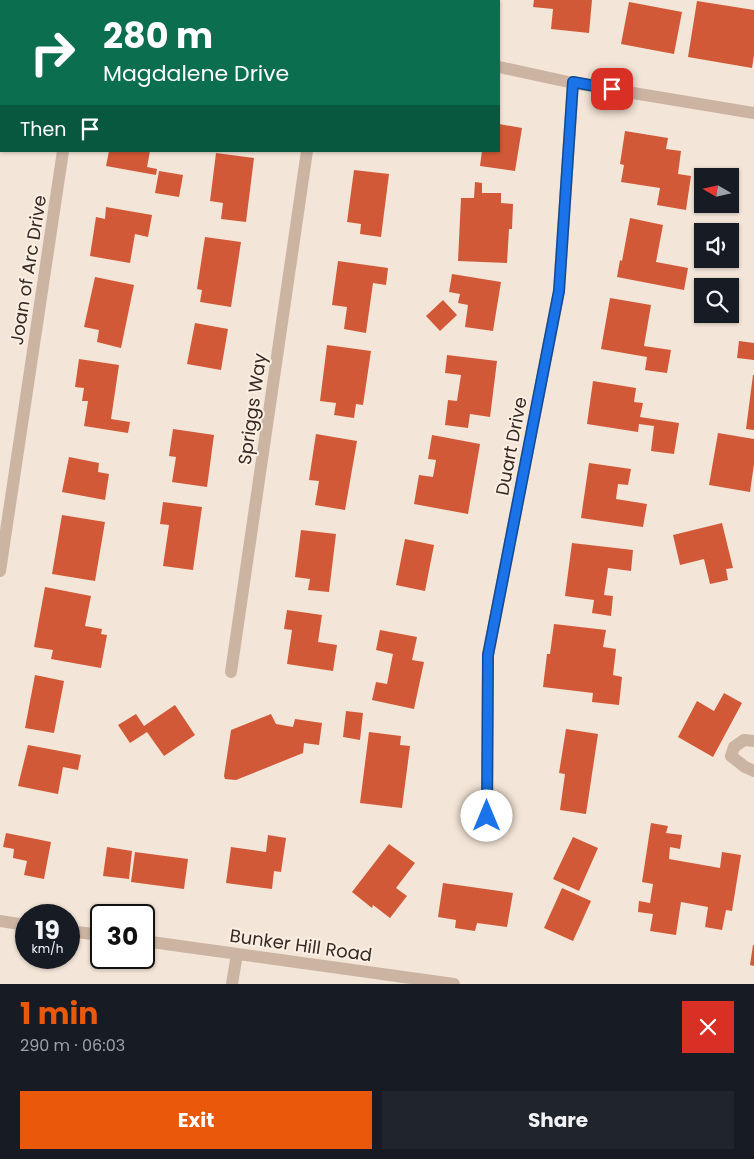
<!DOCTYPE html>
<meta charset="utf-8">
<style>
body{margin:0;font-family:Poppins,sans-serif;background:#20242c;color:#f1f3f6;height:100vh;display:flex;flex-direction:column;font-size:19px;white-space:nowrap}
*{box-sizing:border-box;margin:0}
p{font-size:16px;color:#9ea1a6}
.icon{flex:none;width:28px;height:28px;fill:none;stroke:currentColor;stroke-width:2;stroke-linecap:round;stroke-linejoin:round}
.map{position:relative;height:984px;overflow:hidden}
.panel{display:flex;flex-direction:column;background:#171b24;flex:1}
.panel>*{flex:none}
.banner{position:absolute;left:0px;top:0px;width:500px;height:152px;box-shadow:0 1px 4px #0004;background:#0b6e4f;color:#fff;overflow:hidden}
.needle{width:32px;rotate:279deg}
.tools{position:absolute;left:694px;top:168px;display:grid;gap:10px}
.tools a{display:grid;place-items:center;width:45px;height:45px;border-radius:0px;background:#171b24;box-shadow:0 1px 4px #0004;font-size:25px}
.speed{position:absolute;left:15px;top:904px;display:flex;gap:10px;font-size:25px;font-weight:700;text-align:center}
.speed>*{display:grid;place-content:center;width:65px;height:65px;border-radius:50%;background:#171b24;box-shadow:0 1px 4px #0004;line-height:1}
.speed small{font-size:12px;font-weight:400}
.speed .limit{border:2px solid #111;border-radius:8px;background:#fff;color:#111}
.pin{position:absolute;display:grid;place-items:center;width:42px;height:42px;color:#fff;margin:-21px;border-radius:10px;box-shadow:0 2px 8px #0006}
.me{position:absolute;width:55px;margin:-28px;rotate:0deg;stroke-linejoin:round;filter:drop-shadow(0 0 4px #0008)}
.turn{display:flex;align-items:center;gap:18px;height:105px;padding:0 20px;font-size:22px}
.turn .icon{width:65px;height:65px;stroke-width:2.5}
.turn b{display:block;font-size:35px;line-height:42px}
.then{display:flex;align-items:center;height:48px;padding:0 20px;background:#0003;gap:10px;font-size:19px}
.round{display:grid;place-items:center;flex:none;width:52px;height:52px;border-radius:0px;background:#20242c}
.head{display:flex;align-items:center;justify-content:space-between;height:85px;padding:0 20px}
h1{font-size:30px;font-weight:700;line-height:38px;color:#ea580c}
.cta{display:flex;gap:10px;margin-top:auto;padding:10px 20px}
.cta a{flex:1;height:58px;border-radius:0px;background:#ea580c;color:#fff;font-size:20px;font-weight:700;line-height:58px;text-align:center}
.cta a+a{background:#20242c;color:#f1f3f6}
.map>svg:first-child{display:block}
.building{fill:#d15937}
.lines{fill:none;stroke-linecap:round;stroke-linejoin:round}
.minor{stroke:#ccb4a2;stroke-width:12}
.route-casing{stroke:#114b97;stroke-width:12}
.route{stroke:#1a73e8;stroke-width:9}
.labels{text-anchor:middle;dominant-baseline:central;stroke-width:4;stroke-linejoin:round;paint-order:stroke}
.street-label{font-size:18px;fill:#362a25;stroke:#fbefe3}
</style>
<div class="map">
<svg width="754" height="984" viewBox="0 0 754 984">
<rect width="100%" height="100%" fill="#f3e5d7"/>
<path class="building" d="M534,0H592L589,33L551,29L553,9L533,7Z
M697,1L754,10V55L752,68L688,57Z
M629,2L682,12L674,54L621,44Z
M499,124L522,128L515,171L480,166L482,151H499Z
M625,131L668,138L666,149L681,151L678,174L691,176L686,210L657,205L660,188L621,182L624,165L620,164Z
M109,151H150L147,167L157,169L156,175L106,166Z
M216,153L254,158L246,222L221,219L223,203L210,201Z
M354,170L389,174L381,237L360,234L361,224L347,222Z
M159,171L183,175L179,197L155,193Z
M475,182L482,183V193H501V203L513,204L512,229H509L507,263L458,261L461,198H474Z
M106,207L152,215L148,237L135,234L130,263L90,256L96,217L105,219Z
M630,218L663,225L656,262L688,268L684,290L617,277L620,260L622,261Z
M205,237L241,242L231,307L200,302L202,290L197,289Z
M338,261L388,268L386,285L373,283L366,333L344,329L347,307L332,305Z
M452,274L501,282L493,331L465,327L468,305L458,303L460,294L449,292Z
M95,277L134,285L121,348L97,342L99,330L84,327Z
M610,298L651,305L644,346L671,350L667,373L645,370L647,357L601,349Z
M443,300L457,315L440,331L426,316Z
M195,323L228,329L221,370L187,364Z
M739,341L754,343V360L737,358Z
M327,345L371,351L363,405L356,404L354,418L334,415L336,403L320,401Z
M447,355L497,361L490,417L470,414L468,428L445,425L448,400L457,401L461,375L445,373Z
M79,359L119,365L111,419L130,422L128,433L84,426L88,401H82L84,388L75,387Z
M753,375H754V430L746,429Z
M593,381L636,388L634,402L643,403L640,417L679,423L674,454L651,451L654,426L639,424L638,432L587,424Z
M173,429L214,435L207,487L172,482L176,457L169,456Z
M718,433L754,439V464L750,492L709,485Z
M316,434L357,441L345,510L315,505L319,481L309,480Z
M432,435L480,444L468,514L414,504L419,475L433,477L436,460L428,459Z
M69,457L99,463L98,472L109,474L105,500L62,492Z
M589,463L631,469L628,485L618,484L616,499L647,504L643,527L581,518Z
M163,502L202,507L193,570L163,566L169,525L160,524Z
M62,515L105,522L95,581L52,574Z
M722,523L733,568L726,569L728,580L710,584L704,559L680,565L673,535Z
M301,530L336,534L329,592L308,590L310,579L295,577Z
M405,539L434,545L425,591L396,585Z
M572,543L633,550L631,571L608,568L604,595L613,596L611,616L592,613L594,600L565,596Z
M45,587L91,596L85,626L102,629L101,634L107,635L101,668L51,659L53,650L34,647Z
M287,610L322,615L318,642L337,645L333,671L287,664L292,630L284,629Z
M554,624L606,630L603,647L616,649L613,675L622,677L619,705L592,702L593,693L543,687L547,654H550Z
M380,630L417,637L412,660L424,662L414,709L372,700L376,682L387,684L393,654L376,650Z
M35,675L64,681L54,733L25,728Z
M724,693L742,703L713,757L678,737L697,701L714,711Z
M175,705L195,735L164,756L147,732L130,743L118,725L136,714L144,726Z
M346,711L363,713L360,740L343,737Z
M271,714L276,724L293,727L295,719L322,723L319,745L304,743L303,753L236,780L225,779L224,776L231,730Z
M566,729L598,734L586,814L560,810L565,774L559,773Z
M369,732L401,736L400,745L410,746L402,808L360,803Z
M28,745L81,755L78,770L63,767L58,794L18,786Z
M651,823L668,826L666,833L682,835L680,849L670,847L669,859L720,868L722,852L741,855L732,911L726,910L722,930L705,927L708,907L681,902L676,935L650,931L653,914L638,912L639,901L650,903L653,884L642,882Z
M6,833L51,842L44,879L24,875L27,861L13,858L14,849L3,847Z
M268,835L286,838L281,872L274,871L272,889L226,883L231,847L266,852Z
M573,837L598,848L579,891L553,879Z
M389,844L415,863L396,888L407,896L390,918L373,905L372,908L352,892Z
M107,847L132,851L129,879L103,876Z
M135,852L188,859L184,889L131,882Z
M443,883L513,893L507,927L477,923L475,931L455,928L456,920L438,917Z
M562,888L591,901L573,941L544,928Z
M753,945H754V966L750,965Z"/>
<g class="lines">
<path class="minor" d="M97,0L106,1
M85,1V0
M329,1V0
M499,67L573,83L754,113
M0,571L63,151
M231,672L307,151
M754,741L744,740L734,747L731,756L745,767L754,771
M487,816L488,655L559,291L573,83
M0,921L26,925
M69,931L101,935
M144,941L454,984
M232,984L237,954"/>
</g>
<g class="lines">
<defs>
<path id="route" d="M487,816L488,655L559,291L573,82L612,89"/>
</defs>
<use href="#route" class="route-casing"/>
<use href="#route" class="route"/>
</g>
<g class="labels">
<g class="street-label">
<text transform="translate(28 270) rotate(-81)">Joan of Arc Drive</text>
<text transform="translate(252 409) rotate(-82)">Spriggs Way</text>
<text transform="translate(511 446) rotate(-79)">Duart Drive</text>
<text transform="translate(301 945) rotate(8)">Bunker Hill Road</text>
</g>
</g>
</svg>
<div class="tools">
<a><svg class="needle" viewBox="-14 -14 28 28"><path d="M0-13l5 13h-10z" fill="#e53935"/><path d="M0 13l5-13h-10z" fill="#9ea1a6"/></svg></a>
<a><svg class="icon" aria-label="sound" viewBox="0 0 24 24"><path d="M4 9h4l5-4v14l-5-4H4zM17 9q2 3 0 6"/></svg></a>
<a><svg class="icon" aria-label="search" viewBox="0 0 24 24"><circle cx="10" cy="10" r="6"/><path d="M15 15l6 6"/></svg></a>
</div>
<div class="speed"><div>19<small>km/h</small></div><div class="limit">30</div></div>
<div class="pin" style="left:612px;top:89px;background:#d93025"><svg class="icon" aria-label="arrive" viewBox="0 0 24 24"><path d="M6 21V4h12l-3 4 3 4H6"/></svg></div>
<svg class="me" style="left:487px;top:816px" viewBox="-20 -20 40 40"><circle r="19" fill="#fff"/><path d="M0-13L10 11 0 6-10 11z" fill="#1a73e8"/></svg>
<div class="banner">
<div class="turn"><svg class="icon" aria-label="right" viewBox="0 0 24 24"><path d="M7 20v-9h11M14 6l5 5-5 5"/></svg><div><b>280 m</b>Magdalene Drive</div></div>
<div class="then">Then<svg class="icon" aria-label="arrive" viewBox="0 0 24 24"><path d="M6 21V4h12l-3 4 3 4H6"/></svg></div>
</div>
</div>
<section class="panel">
<div class="head"><div><h1>1 min</h1><p>290 m · 06:03</p></div><a class="round" style="background:#d93025;color:#fff"><svg class="icon" aria-label="close" viewBox="0 0 24 24"><path d="M6 6l12 12M18 6L6 18"/></svg></a></div>
<div class="cta"><a>Exit</a><a>Share</a></div>
</section>
